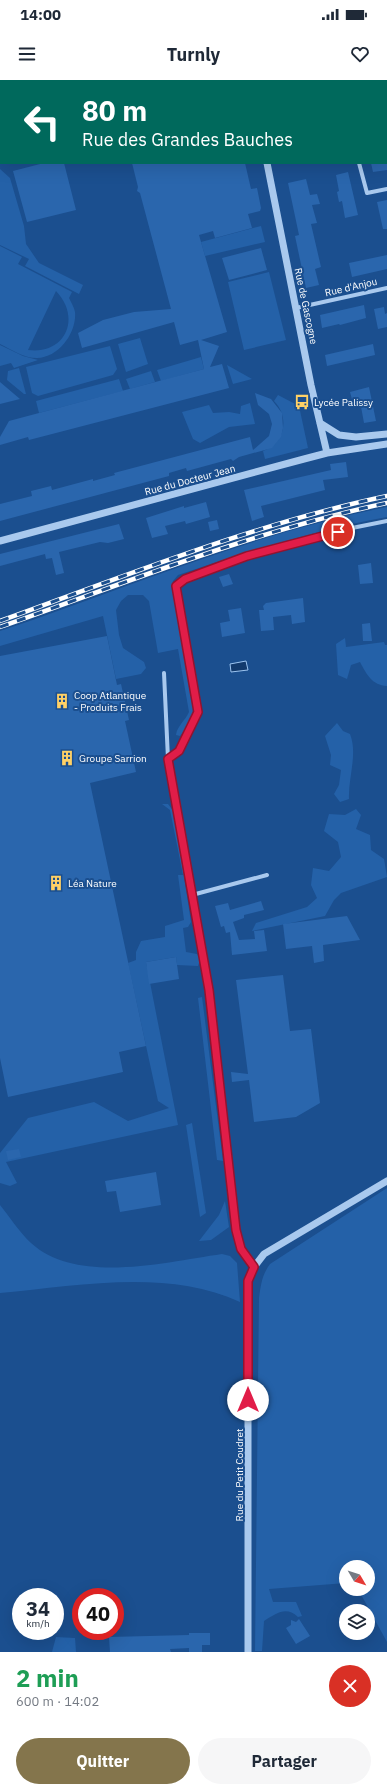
<!DOCTYPE html>
<html lang="fr">
<meta charset="utf-8">
<style>
body{margin:0;font-family:"IBM Plex Sans",sans-serif;background:#f6f6f7;color:#1f2937;height:100vh;display:flex;flex-direction:column;font-size:15px;white-space:nowrap}
*{box-sizing:border-box;margin:0}
p{font-size:13px;color:#747a83}
.icon{flex:none;width:22px;height:22px;fill:none;stroke:currentColor;stroke-width:2;stroke-linecap:round;stroke-linejoin:round}
.map{position:relative;height:1572px;overflow:hidden}
.details{display:flex;flex-direction:column;background:#fff;flex:1}
.details>*{flex:none}
.top-card{position:absolute;left:0px;top:0px;width:387px;height:84px;box-shadow:0 4px 16px #0002;background:#00695c;color:#fff;overflow:hidden}
.needle{width:26px;rotate:129deg}
.tools{position:absolute;left:339px;top:1480px;display:grid;gap:8px}
.tools a{display:grid;place-items:center;width:36px;height:36px;border-radius:50%;background:#fff;box-shadow:0 4px 16px #0002;font-size:20px}
.speed{position:absolute;left:12px;top:1508px;display:flex;gap:8px;font-size:20px;font-weight:700;text-align:center}
.speed>*{display:grid;place-content:center;width:52px;height:52px;border-radius:50%;background:#fff;box-shadow:0 4px 16px #0002;line-height:1}
.speed small{font-size:10px;font-weight:400}
.speed .limit{border:6px solid #d22;background:#fff;color:#111}
.pin{position:absolute;display:grid;place-items:center;width:34px;height:34px;color:#fff;margin:-17px;border:2px solid #fff;border-radius:50%;box-shadow:0 1px 4px #0007}
.me{position:absolute;width:44px;margin:-22px;rotate:0deg;stroke-linejoin:round;filter:drop-shadow(0 0 3px #0008)}
.turn{display:flex;align-items:center;gap:14px;height:84px;padding:0 16px;font-size:18px}
.turn .icon{width:52px;height:52px;stroke-width:2.5}
.turn b{display:block;font-size:28px;line-height:34px}
.round{display:grid;place-items:center;flex:none;width:42px;height:42px;border-radius:21px;background:#f6f6f7}
.headline{display:flex;align-items:center;justify-content:space-between;height:68px;padding:0 16px}
h1{font-size:24px;font-weight:700;line-height:30px;color:#1e9e55}
.cta{display:flex;gap:8px;margin-top:auto;padding:8px 16px}
.cta a{flex:1;height:46px;border-radius:24px;background:#84754c;color:#fff;font-size:16px;font-weight:700;line-height:46px;text-align:center}
.cta a+a{background:#f6f6f7;color:#1f2937}
.status{display:flex;justify-content:space-between;align-items:center;height:28px;padding:0 20px;background:#fff;direction:ltr}
.status svg{height:11px;fill:currentColor}
header{display:flex;justify-content:space-between;align-items:center;height:52px;padding:0 16px;background:#fff;font-size:18px;font-weight:700}
.map>svg:first-child{display:block}
.green{fill:#2461a8;fill-rule:evenodd}
.water{fill:#123a6d;stroke:#9cc4f0}
.building{fill:#2a66ad}
.lines{fill:none;stroke-linecap:round;stroke-linejoin:round}
.minor{stroke:#a9c9ee;stroke-width:4}
.tertiary{stroke:#a9c9ee;stroke-width:7}
.rail-casing{stroke:#fff;stroke-width:4.5}
.rail{stroke:#1b4f8f;stroke-width:3;stroke-dasharray:9;stroke-linecap:butt}
.route-casing{stroke:#92132f;stroke-width:10}
.route{stroke:#e11d48;stroke-width:7}
.labels{text-anchor:middle;dominant-baseline:central;stroke-width:4;stroke-linejoin:round;paint-order:stroke}
.street-label{font-size:10px;fill:#fff;stroke:#1b4f8f}
.poi-label{font-size:10px;fill:#fff;stroke:#1b4f8f;text-anchor:start}
</style>
<div class="status"><b>14:00</b><svg viewBox="0 0 49 12"><path d="M0 12V9h3v3zM5 12V6h3v6zM10 12V3h3v9zM15 12V0h3v12zM26 1h20v11H26zM47 4h2v5h-2z"/></svg></div>
<header><svg class="icon" aria-label="menu" viewBox="0 0 24 24"><path d="M4 6h16M4 12h16M4 18h16"/></svg>Turnly<svg class="icon" aria-label="heart" viewBox="0 0 24 24"><path d="M12 20l-8-8c-3-5 5-10 8-4 3-6 11-1 8 4z"/></svg></header>
<div class="map">
<svg width="387" height="1572" viewBox="0 0 387 1572">
<rect width="100%" height="100%" fill="#1b4f8f"/>
<path class="green" d="M0,89L10,98L24,146L26,164L39,183L83,205L79,214L25,186L29,179L0,165Z
M261,146L265,162L205,176L201,162Z
M0,166L22,177L18,184L72,212L69,218C71,222 74,227 75,232C77,252 59,278 37,278C24,278 12,270 0,264ZM56,211C82,238 65,275 28,270Z
M269,192L286,260L244,270L228,202Z
M140,258L148,284L126,292L118,264Z
M0,265L23,276L38,280L14,288L11,283L0,286Z
M110,266L117,289L113,295L38,316L32,313L26,287Z
M201,277L204,289L161,301L157,290Z
M227,285L252,299L233,304Z
M19,288L26,314H24L7,300L8,291Z
M151,291L155,302L130,309L126,299Z
M119,299L123,311L39,333L36,321Z
M278,315L299,326L308,368L265,379L263,371C285,364 290,337 274,321Z
M250,323L255,344L229,347L200,363L193,359L182,332L209,325L213,333L229,332L240,334L241,326Z
M387,427V437C315,450 247,472 178,495L173,501L172,505L193,628L192,641L180,656L176,655C177,646 185,641 189,632L178,569L158,573L149,521L143,515H128L121,521L116,530L119,555L123,568L144,582L146,588L141,594L116,599L103,536L0,566V551C128,508 254,453 387,427Z
M345,558L346,567L384,562L385,565H387V606C372,605 367,595 360,582L351,585L347,599L338,595L336,564Z
M337,643L343,651L350,654C358,674 348,698 349,719L340,722L334,714L339,705L341,690L330,685L331,675L325,656Z
M162,724H168L174,732L191,842L188,847L183,848L186,872L197,874L200,880L198,886L177,885L176,877L146,882L178,1045L6,1082L17,1103L10,1106L0,1103V1073L28,1038L94,1022L128,1041L169,1028L158,1021L128,883L136,880V872L141,861L165,857V846L184,840L178,795H183L170,730Z
M356,729L361,735L356,749L370,755L371,770L384,779L387,797L341,813L334,820L325,836L252,851L256,843L307,827L317,818L311,805L313,788L329,791L341,777L338,762L324,751L329,734L345,735Z
M202,917L223,1081L217,1080L198,918Z
M192,1043L206,1133L200,1137L186,1045Z
M387,1108V1562L358,1509H368V1487H346V1503L269,1509L273,1522H296L302,1536L298,1537C286,1526 277,1533 264,1541L262,1571H255L259,1218C261,1204 262,1195 270,1184Z
M225,1121L229,1147L211,1160L199,1161L219,1135Z
M0,1125C10,1137 19,1152 31,1163C77,1205 166,1182 222,1174L230,1176L237,1183L240,1222C167,1188 77,1206 0,1213Z
M56,1557L75,1558L76,1572H52Z"/>
<path class="water" d="M246,581L248,590L231,592L230,584Z"/>
<path class="building" d="M44,83H64L76,130L27,142L13,91Z
M132,83H245L251,109L257,108L261,128L260,131L248,134L252,148L215,158L213,151L199,155L227,252L201,260L219,266L210,287L222,284L229,308L29,360L28,357L0,365V357L9,341L204,289L198,260L180,265L174,242L82,268L78,253L103,240L134,232L171,229L140,113L137,111L138,107Z
M371,83H387V90L373,92Z
M348,92L358,135L345,138L342,121L339,122L337,112L339,111L336,95Z
M306,99L310,115L317,114L320,124L312,125L317,143L311,144L321,187L315,189L319,205L306,208L295,156L299,155L288,103Z
M387,120V149H383L377,122Z
M261,168L267,190L229,200L222,178Z
M387,175V189L352,197L349,183Z
M364,225L366,238L340,245L339,244L322,248L320,235Z
M384,227L385,234L387,233V247L378,249L374,229Z
M373,264L375,275L327,286L325,275Z
M0,302L20,319L0,324Z
M369,307L376,341L364,343L360,321L353,323L350,312Z
M255,313L271,319L282,333L283,348L281,357L272,368L239,377L233,381L231,379L187,391L186,388L169,393V396L0,441V424L32,416L31,411L51,406L52,410L93,399V401L115,395L114,393L250,357L253,370L269,356L272,344L269,334L258,325Z
M346,382L348,397L323,400L325,410L261,426L264,437L252,441L244,410L331,390L330,384Z
M206,422L210,437L186,444L185,441L165,446L168,454L152,458L146,438L184,426V428Z
M217,440L219,449L210,451L208,442Z
M119,444L124,459L108,463L100,462L59,472L64,493L56,495L52,478L46,479L45,474L0,486V474Z
M371,483L373,503L360,504L358,485Z
M229,494L233,504L223,507L219,497Z
M303,518L305,542L292,544L291,535L273,537L274,550L261,551L259,530H264L263,526L266,523Z
M241,528L245,553L222,557L220,543L230,541L228,530Z
M370,543L372,561H363L362,544Z
M107,556L117,605L121,604L129,640L125,641L136,692L90,703L146,966L119,972L123,992L8,1017L0,978V576Z
M261,821L264,830L244,835V838L233,842L239,860L255,859L254,851L264,850L267,871L232,875L230,852L226,853L224,846L221,847L215,826L228,823L230,830Z
M347,836L360,860L323,865L324,881L314,883L312,866L286,869L283,844Z
M176,877L179,899L149,904L146,882Z
M283,895L290,951L311,949L320,1023L296,1037L254,1042L249,1000L232,1002L231,992L248,994L236,900Z
M19,1069L21,1077L8,1080L6,1071Z
M156,1092L161,1125L120,1132L116,1111L107,1112L105,1101Z
M299,1539L310,1556L296,1564L286,1548L291,1545V1540L296,1542Z
M189,1553H210V1565H202V1572H189V1568L170,1569L171,1572H110L109,1557L189,1555Z"/>
<g class="lines">
<path class="minor" d="M309,0V1
M342,0V1
M359,83L367,113L387,109
M296,228L387,208
M164,593L168,679L209,910L237,1151L241,1169L254,1187
M168,679L179,671L198,632L177,506L185,499L247,476L347,449L387,441
M192,815L267,795"/>
<path class="tertiary" d="M254,0V1
M267,83L311,305L327,373
M320,343L339,355L356,357L387,354
M0,461L304,379L327,373L387,364
M248,1572V1201L254,1187L264,1174L387,1101"/>
<defs>
<path id="rail" d="M0,541C128,495 254,444 387,416
M0,547C128,502 254,451 387,423"/>
</defs>
<use href="#rail" class="rail-casing"/>
<use href="#rail" class="rail"/>
</g>
<g class="lines">
<defs>
<path id="route" d="M248,1320V1201L254,1187L241,1169L236,1150L209,910L168,679L179,671L198,632L176,506L185,499L247,476L338,452"/>
</defs>
<use href="#route" class="route-casing"/>
<use href="#route" class="route"/>
</g>
<defs>
<symbol id="bus-bare" viewBox="-9 -9 18 18"><path d="M-5-6H5V4H4V6H2V4H-2V6H-4V4H-5ZM-3.5-4V0h7V-4ZM-3.5 1.2v1.5H-2V1.2ZM2 1.2v1.5H3.5V1.2Z" fill="#ffd166" stroke="#1b4f8f" stroke-width="2.5" paint-order="stroke"/></symbol>
<symbol id="building-bare" viewBox="-9 -9 18 18"><path d="M-4-6H4V6H1V3H-1V6H-4ZM-2.5-4.3h1.7v1.8h-1.7ZM.8-4.3h1.7v1.8H.8ZM-2.5-1h1.7V.8h-1.7ZM.8-1h1.7V.8H.8Z" fill="#ffd166" stroke="#1b4f8f" stroke-width="2.5" paint-order="stroke"/></symbol>
</defs>
<g fill-rule="evenodd">
<use href="#bus-bare" x="291" y="311" width="22" height="22"/>
<use href="#building-bare" x="51" y="610" width="22" height="22"/>
<use href="#building-bare" x="56" y="667" width="22" height="22"/>
<use href="#building-bare" x="45" y="792" width="22" height="22"/>
</g>
<g class="labels">
<g class="street-label">
<text transform="translate(351 207) rotate(-13)">Rue d'Anjou</text>
<text transform="translate(306 226) rotate(78)">Rue de Gascogne</text>
<text transform="translate(190 400) rotate(-15)">Rue du Docteur Jean</text>
<text transform="translate(239 1395) rotate(-90)">Rue du Petit Coudret</text>
</g>
<g class="poi-label">
<text x="314" y="322">Lycée Palissy</text>
<text x="74" y="615">Coop Atlantique<tspan x="74" dy="12">- Produits Frais</tspan></text>
<text x="79" y="678">Groupe Sarrion</text>
<text x="68" y="803">Léa Nature</text>
</g>
</g>
</svg>
<div class="tools">
<a><svg class="needle" viewBox="-14 -14 28 28"><path d="M0-13l5 13h-10z" fill="#e53935"/><path d="M0 13l5-13h-10z" fill="#747a83"/></svg></a>
<a><svg class="icon" aria-label="layers" viewBox="0 0 24 24"><path d="M12 4l9 5-9 5-9-5zM3 14l9 5 9-5"/></svg></a>
</div>
<div class="speed"><div>34<small>km/h</small></div><div class="limit">40</div></div>
<div class="pin" style="left:338px;top:452px;background:#d93025"><svg class="icon" aria-label="arrive" viewBox="0 0 24 24"><path d="M6 21V4h12l-3 4 3 4H6"/></svg></div>
<svg class="me" style="left:248px;top:1320px" viewBox="-20 -20 40 40"><circle r="19" fill="#fff"/><path d="M0-13L10 11 0 6-10 11z" fill="#e11d48"/></svg>
<div class="top-card">
<div class="turn"><svg class="icon" aria-label="left" viewBox="0 0 24 24"><path d="M17 20v-9H6M10 6l-5 5 5 5"/></svg><div><b>80 m</b>Rue des Grandes Bauches</div></div>
</div>
</div>
<section class="details">
<div class="headline"><div><h1>2 min</h1><p>600 m · 14:02</p></div><a class="round" style="background:#d93025;color:#fff"><svg class="icon" aria-label="close" viewBox="0 0 24 24"><path d="M6 6l12 12M18 6L6 18"/></svg></a></div>
<div class="cta"><a>Quitter</a><a>Partager</a></div>
</section>
